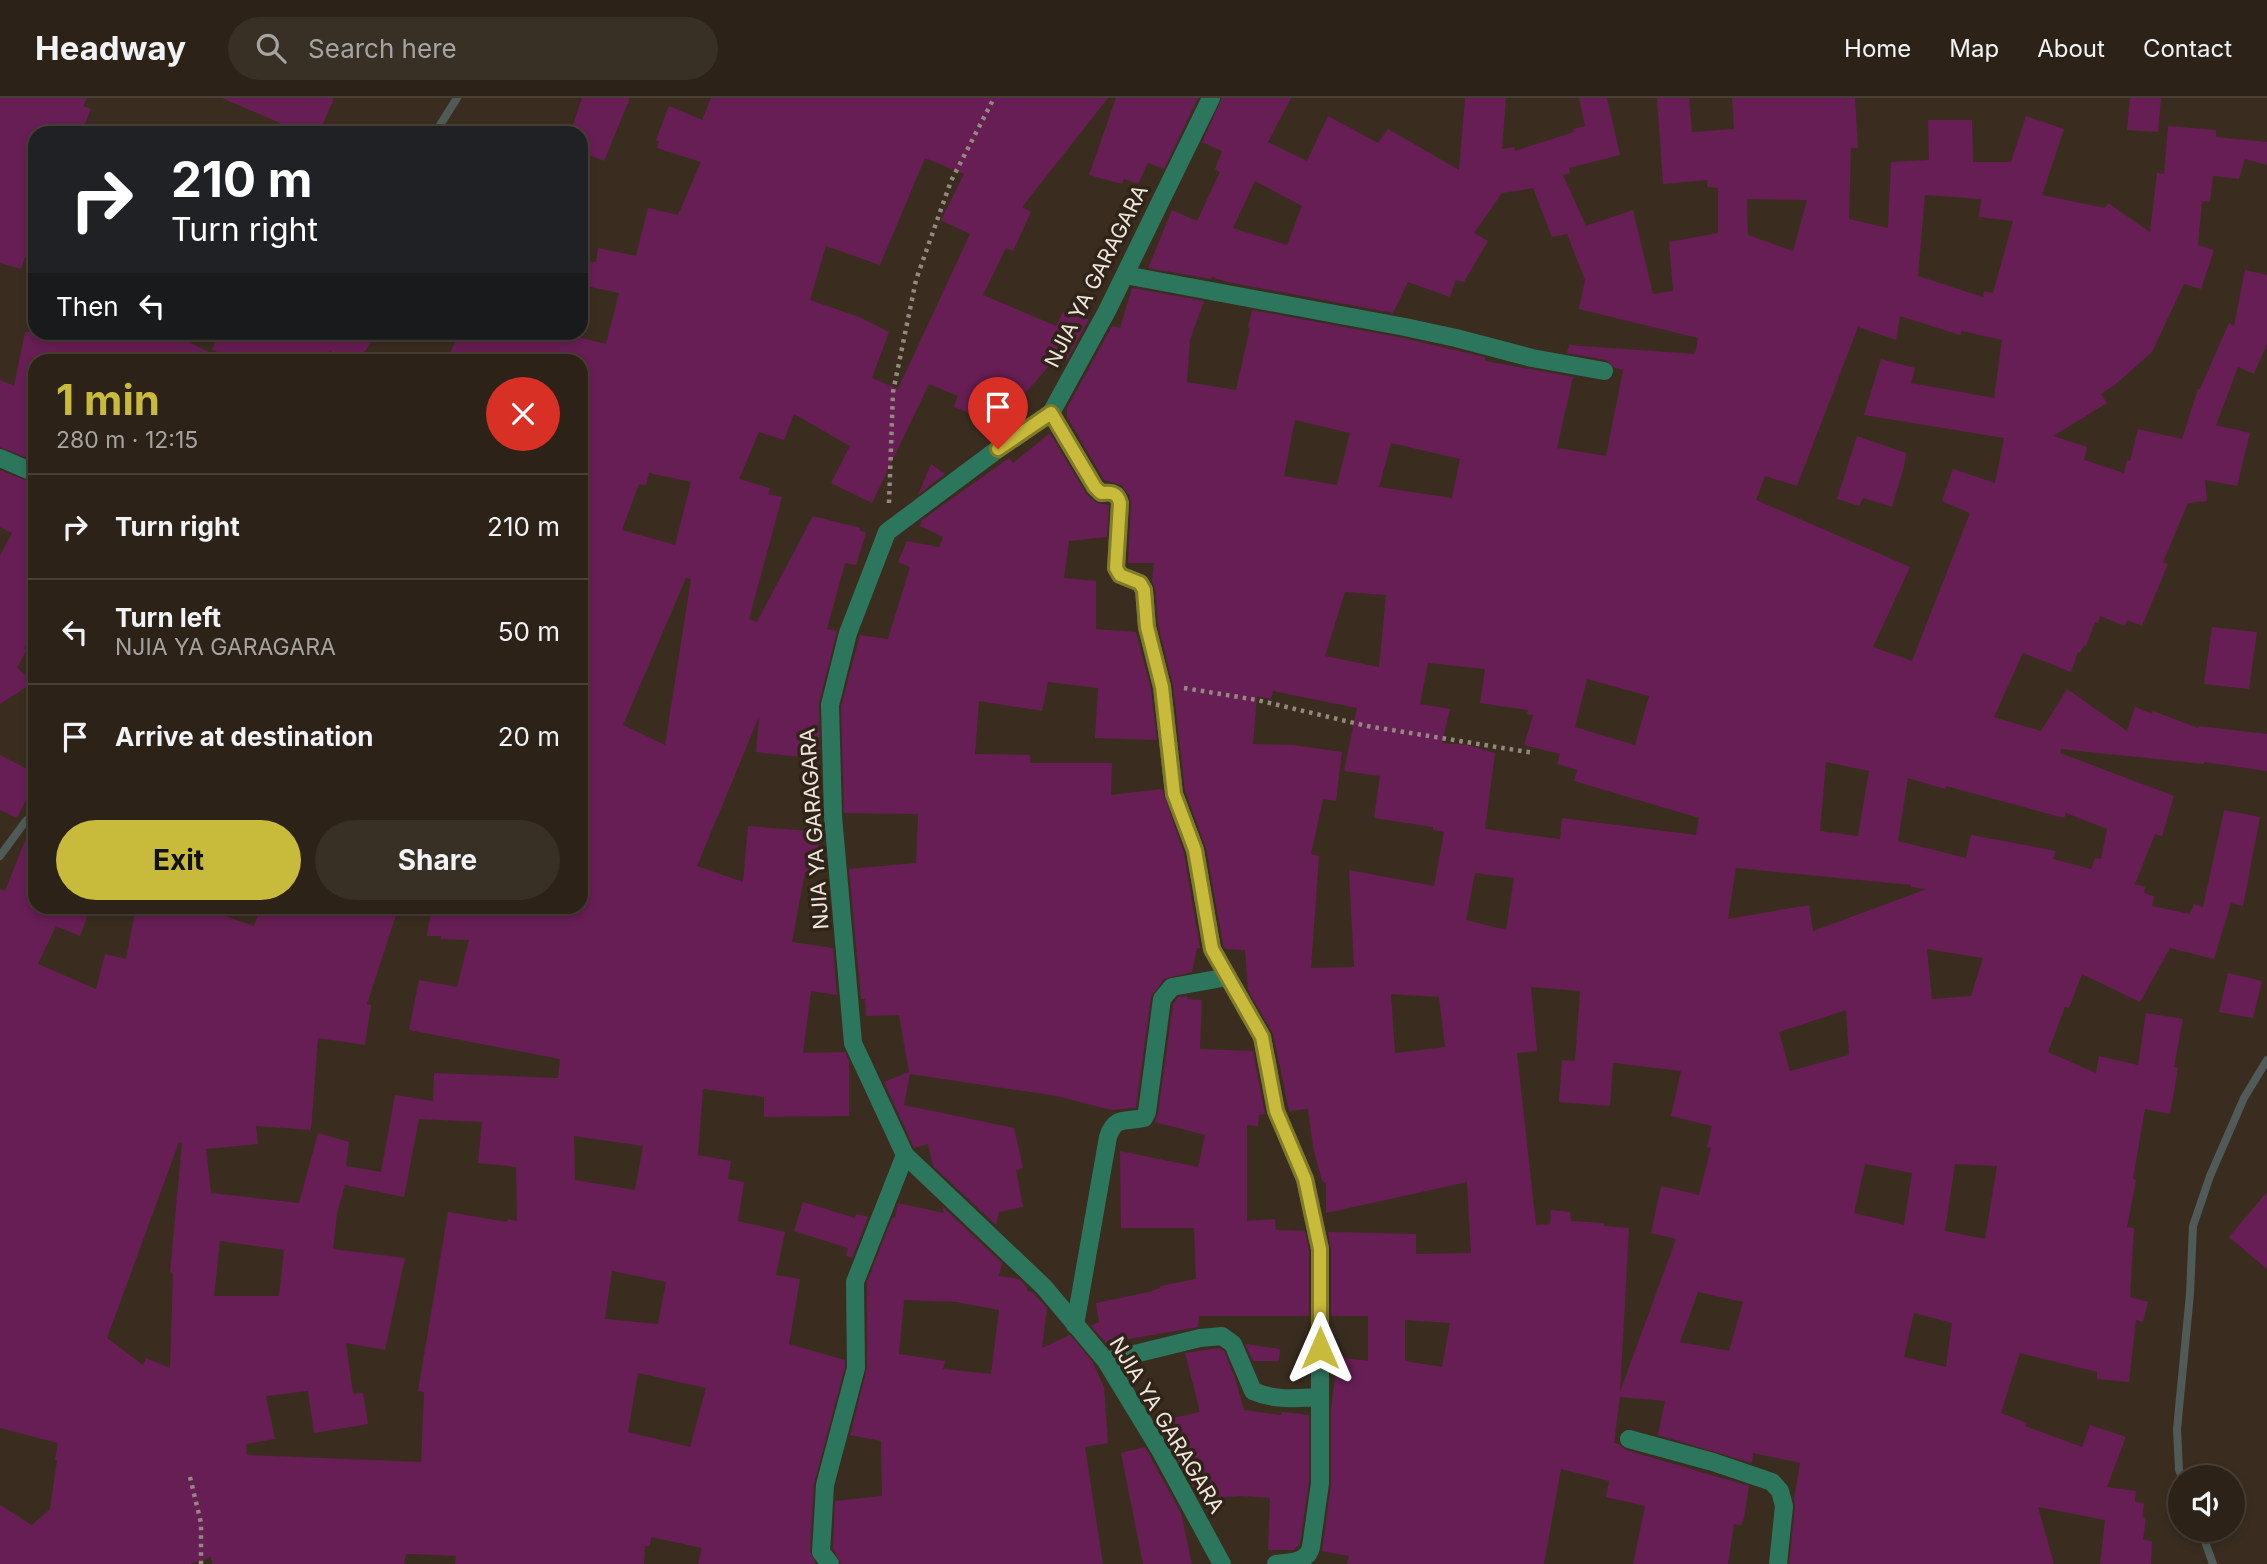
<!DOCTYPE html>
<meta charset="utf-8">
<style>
body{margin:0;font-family:Inter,sans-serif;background:#382f25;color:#f1f3f6;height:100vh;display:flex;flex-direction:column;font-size:26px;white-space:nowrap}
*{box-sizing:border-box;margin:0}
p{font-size:23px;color:#a6a4a2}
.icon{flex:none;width:38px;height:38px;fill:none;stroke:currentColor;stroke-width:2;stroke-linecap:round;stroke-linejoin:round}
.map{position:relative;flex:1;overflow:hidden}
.panel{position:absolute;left:28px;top:256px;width:560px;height:560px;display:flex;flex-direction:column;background:#2c2218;border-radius:21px;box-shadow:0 4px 10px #0003,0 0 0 2px #483f37}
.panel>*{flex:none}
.guide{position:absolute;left:28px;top:28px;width:560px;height:214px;border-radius:21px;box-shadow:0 4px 10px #0003,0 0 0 2px #483f37;background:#202124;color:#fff;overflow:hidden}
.tools{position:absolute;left:2168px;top:1367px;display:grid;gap:14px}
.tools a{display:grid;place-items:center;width:77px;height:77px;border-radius:50%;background:#2c2218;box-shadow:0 4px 10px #0003,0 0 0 2px #483f37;font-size:35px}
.pin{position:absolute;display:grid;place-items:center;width:60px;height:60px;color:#fff;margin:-72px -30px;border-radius:50% 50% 50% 0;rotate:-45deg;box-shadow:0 0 7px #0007}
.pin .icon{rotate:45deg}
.me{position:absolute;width:77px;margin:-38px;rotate:0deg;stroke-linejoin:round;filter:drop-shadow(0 0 5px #0008)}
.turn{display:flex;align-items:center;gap:24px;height:147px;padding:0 28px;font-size:32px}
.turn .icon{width:91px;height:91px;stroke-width:2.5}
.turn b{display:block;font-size:49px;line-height:60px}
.then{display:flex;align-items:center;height:66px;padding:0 28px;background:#0003;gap:14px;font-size:26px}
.round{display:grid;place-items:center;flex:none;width:74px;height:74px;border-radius:37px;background:#382f25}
.head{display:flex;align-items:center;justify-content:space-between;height:119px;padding:0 28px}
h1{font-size:42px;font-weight:700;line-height:52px;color:#c8bb3b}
.primary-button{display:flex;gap:14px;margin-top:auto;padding:14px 28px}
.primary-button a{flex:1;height:80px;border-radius:42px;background:#c8bb3b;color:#111;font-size:28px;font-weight:700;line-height:80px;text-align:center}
.primary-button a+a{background:#382f25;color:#f1f3f6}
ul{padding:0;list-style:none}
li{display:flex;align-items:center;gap:21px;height:105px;padding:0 28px;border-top:2px solid #483f37}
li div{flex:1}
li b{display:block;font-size:26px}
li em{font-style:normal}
header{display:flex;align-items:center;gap:42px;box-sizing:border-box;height:98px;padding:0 35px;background:#2c2218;border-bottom:2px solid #483f37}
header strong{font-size:33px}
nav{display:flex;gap:38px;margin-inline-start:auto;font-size:24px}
.search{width:490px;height:63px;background:#382f25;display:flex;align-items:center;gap:18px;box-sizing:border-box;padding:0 24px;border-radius:38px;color:#a6a4a2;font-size:26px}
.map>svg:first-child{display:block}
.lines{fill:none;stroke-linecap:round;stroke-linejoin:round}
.stream{stroke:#4f5a59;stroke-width:8}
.building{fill:#671e54;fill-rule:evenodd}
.path{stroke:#94897e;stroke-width:4.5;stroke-dasharray:3.5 5;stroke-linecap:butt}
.street{stroke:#2d765e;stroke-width:18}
.route-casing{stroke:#827a26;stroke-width:18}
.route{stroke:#c8bb3b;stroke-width:12}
.labels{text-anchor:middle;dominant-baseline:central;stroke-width:7;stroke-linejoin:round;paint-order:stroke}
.street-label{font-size:21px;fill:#efe6de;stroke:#302317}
</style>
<header>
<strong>Headway</strong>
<div class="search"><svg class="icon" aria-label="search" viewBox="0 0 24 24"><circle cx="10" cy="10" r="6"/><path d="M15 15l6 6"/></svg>Search here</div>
<nav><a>Home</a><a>Map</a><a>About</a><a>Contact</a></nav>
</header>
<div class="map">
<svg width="2267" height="1466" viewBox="0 0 2267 1466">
<rect width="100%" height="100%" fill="#3a2d20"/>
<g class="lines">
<path class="stream" d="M435,35L457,0
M0,758L25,724L35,715
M2182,1379L2179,1372L2177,1331L2190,1196L2193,1128L2210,1078L2244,1000L2267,962
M2201,1432L2213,1466"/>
</g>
<path class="building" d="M0,0H87L83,8L91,11L81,35H35V145L30,160L25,159L21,171L0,165Z
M222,0H334L319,35H277L280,25Z
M582,0H630L604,63L581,54V35H570Z
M711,0H1108L1022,109L1031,114L1013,153L1006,150L983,197L1056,228L1063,214L1089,221L1066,264V249L1020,301L999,281L988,322L954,309L958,298L929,286L872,405L831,385L850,348L794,316L784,342L759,334L739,381L770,390L768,396L782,399L749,521L757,524L813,418L860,430L859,432L866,435L856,467L845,465L827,531L837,533L819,605L820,661L756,654L759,619L697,768L743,784L748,728L820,734L816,774H805L792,844L833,850L837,897L811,893L803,955L845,954L849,963V1018L764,1019V999L703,991L698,1057L731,1063L728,1081L744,1084L738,1123L785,1134L776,1177L800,1181L789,1246L845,1262V1269L814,1386L810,1453L816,1466H698L702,1450L651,1439L650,1448H645L644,1466H455L456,1458L415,1456H406L404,1466H212L211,1459L190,1466H0V1407L32,1427L50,1411L57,1362H55L58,1345L0,1330V791L5,793L34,720L35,808H91L80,838L56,828L38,866L96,891L105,856L126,861L136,808H218L217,815L254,828L261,808H399L367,906L371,907L365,947L318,940L311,1032L256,1028L258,1046L206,1051L211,1095L299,1105L318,1035L349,1044L346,1068L381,1074L395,997L433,1003L434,975L558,980L560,961L409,932L419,882L457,889L469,842L441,841V838H427L432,808H474L514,818L516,808H581V262H519L505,256L502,261L489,254L484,262H446L458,239L450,234H556L606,246L619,195L581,187V163L596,164L598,150L636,158L648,110L678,117L701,64L657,50L659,44L656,42L669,8L702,22ZM925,60L964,76L941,122L970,136L898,291L872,280L889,234L859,219L810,202L826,148L880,167ZM649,375L691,384L675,447L622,432L639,386L646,387ZM686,480L691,481L665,647L623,627ZM419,1021L482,1024L478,1065L516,1069L517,1123L508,1121L507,1124L448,1114L418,1293L424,1294L421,1364L247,1357L246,1346L275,1341L266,1298L308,1293L314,1335L368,1326L363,1295L353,1296L346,1245L385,1252L405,1160L333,1151L337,1115L345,1087L404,1099ZM574,1038L643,1048L635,1092L575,1082ZM179,1044L182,1045L170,1174L173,1175L170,1270L146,1260L143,1267L107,1240ZM220,1143L284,1152L279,1198H214ZM612,1173L666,1184L658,1226L605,1221ZM638,1275L706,1290L690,1349L628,1334Z
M1116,0H1198L1164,71L1148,65L1138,86L1124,81L1122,86L1089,77Z
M1222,0H1291L1268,44L1307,63L1328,18L1378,45L1388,31L1459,72L1465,0H1506L1502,51L1514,49L1515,53L1574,34L1573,31L1585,28L1579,0H1607L1620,57L1569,70L1570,75L1563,77L1586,128L1633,112L1653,196L1673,193L1669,144L1718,135V90L1707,89L1708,82L1663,86L1657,0H1689L1692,34L1734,31L1732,0H1855L1858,50H1851L1849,121L1888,130L1891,64L1929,62L1928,22H1972L1973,64H2011L2026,18L2064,31L2042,97L2105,110L2108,105L2150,134L2157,75L2164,76L2168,28L2216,32V39L2267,44V67L2245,61L2239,81L2213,78L2210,104L2202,103L2198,147L2214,152L2201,191L2184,186L2152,254L2116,286L2101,296L2107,305L2053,338L2087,349L2084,362L2124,375L2127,362L2130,363L2138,331L2182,341L2198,291H2200L2229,225L2234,228L2245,172L2267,177V246L2254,276L2238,269L2216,327L2250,335L2237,388L2205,382L2207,403L2188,405L2163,464L2168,466L2142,528L2127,522L2125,528L2100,518L2098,525L2095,524L2086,548L2084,547L2080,555L2078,554L2071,574L2023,555L1994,619L2041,633L2067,591L2127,633L2135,609L2152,616L2153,613L2198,630V628L2267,636V673L2204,664V666L2061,651L2060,655L2174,698L2162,738L2155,736L2135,786L2145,789L2144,795L2154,798L2152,808L2190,816L2194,806L2203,809L2224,712L2260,719L2243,808L2231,805L2214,861L2170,850L2140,904L2082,876L2069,910L2065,909L2048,954L2096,975L2099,958L2138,967L2146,915L2183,921L2174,969L2178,970L2170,1016L2145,1011L2133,1081L2136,1082L2127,1129L2134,1130L2130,1199L2148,1204L2143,1224L2136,1222L2129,1284L2097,1281V1274L2020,1255L2001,1315L2027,1325L2025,1328L2082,1349L2090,1327L2126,1339L2107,1389L2136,1393L2135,1404L2144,1405L2142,1419L2146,1420L2143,1442L2152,1443L2151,1466H2100L2105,1422L2038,1409L2054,1466H1789L1795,1409L1794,1401L1800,1365L1753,1355L1752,1365L1658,1337L1665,1303L1620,1299L1614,1345L1619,1346L1626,1352L1749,1388L1744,1420L1741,1427L1734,1426L1728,1466H1633L1645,1408L1606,1399L1609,1383L1561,1371L1544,1466H1347L1349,1458L1322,1453L1331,1386V1311L1338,1259L1368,1263V1218H1331V1151L1328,1134L1416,1136V1156L1471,1155L1467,1084L1326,1115V1085L1322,1083L1313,1049L1308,1011L1289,1013L1273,936L1248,892L1245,852L1225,851L1223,847L1206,750L1185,693L1173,588L1158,527L1155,491L1152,483L1154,465H1128L1131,406L1129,397L1121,387L1104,382L1067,319V310L1112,228L1120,230L1132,190L1204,203L1190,242L1187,284L1236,292L1250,230L1248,229L1252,212L1403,240L1485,259V263L1573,279L1557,350L1606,358L1623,272L1615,270L1606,262L1567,255L1569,247L1695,256L1698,240L1579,211L1585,182L1567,136L1552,139L1533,90L1502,95L1474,135L1488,143L1464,184L1456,182L1450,199L1408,184L1393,215L1227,184L1212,179L1211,181L1148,170L1172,112L1197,123L1220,74L1215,71L1222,53L1202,44ZM1255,83L1302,108L1287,147L1233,130ZM1925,97L1981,101L1979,119L2013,123L1993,195L1984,193L1983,199L1918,178ZM1747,101L1807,102L1793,153L1748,137ZM1900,218L1960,237L1962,233L2002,242L1994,300L1911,285L1915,270L1881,261L1864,317L2004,340L1995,385L1953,371L1942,403L1970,415L1912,563L1873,549L1910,469L1756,402L1765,378L1797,388L1858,229L1896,242ZM1295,322L1350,335L1337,387L1284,378ZM1391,345L1460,361L1452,400L1379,389ZM1345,494L1386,497L1379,569L1325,558ZM1428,565L1485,571L1480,605L1528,612L1527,616L1533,617L1524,647L1560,656L1557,666L1577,672L1574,683L1699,720L1696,737L1562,720L1560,741L1485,731L1495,655L1468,647L1442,645L1450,611L1420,606ZM1587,581L1649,598L1635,647L1575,629ZM1273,593L1357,610L1344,673L1380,678L1374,720L1433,729V732L1444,734L1434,788L1349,772L1354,869L1311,870L1319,758L1311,756L1323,701L1336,703L1342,654L1294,647L1253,646L1257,598L1271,601ZM1826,664L1869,673L1858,738L1820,733ZM1908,680L1945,691L1946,688L2064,720L2066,715L2107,731L2101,761L2095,760L2091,771L2053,761L2056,753L1971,737L1966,760L1898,743ZM1736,770L1911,787V789L1927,791L1813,833L1809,807L1728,821ZM1475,775L1514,780L1506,832L1466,822ZM1927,851L1983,860L1971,898L1932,901ZM1531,889L1580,893L1575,963L1562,962L1559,1004L1610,1008L1613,965L1681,973L1671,1018L1712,1028L1707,1049L1711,1050L1699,1097L1661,1088L1651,1135L1676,1141L1620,1294L1629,1130L1604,1128V1125L1571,1123L1570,1114L1551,1112L1550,1126L1536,1127L1517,955L1537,953ZM1391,896L1439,899L1445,949L1395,955ZM1846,912L1849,957L1790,973L1779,934ZM1865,1066L1912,1075L1904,1127L1854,1115ZM1955,1066L1997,1068L1985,1141L1945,1133ZM1698,1194L1743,1204L1729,1253L1680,1244ZM1914,1215L1952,1225L1946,1269L1904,1259ZM1405,1222L1450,1225L1442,1269L1405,1263Z
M2130,0H2161L2158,34L2127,32Z
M25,234H170L224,262H35V363L0,349V282L14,288Z
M221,234H378L359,262H345L330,253L324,262H231L212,251Z
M1050,335L1087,397L1097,405L1109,407L1107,439L1069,443L1064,480L1096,483V531L1136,534L1151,591L1157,642L1095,640L1098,590L1048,584L1042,613L979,603L975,656L1030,657V665H1112L1111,697L1162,691L1184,755L1200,850H1197L1192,874L1164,881L1151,899L1136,1010L1111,1012L1057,998L910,976L904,1007L1014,1030L1023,1070L1016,1072L1023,1109L999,1114L996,1127L933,1068L928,1046L914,1050L884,984L909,974L899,917L866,918L865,901H861L849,771L916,765L918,716L844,715L841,608L860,537L888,541L910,469L898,464L907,443L939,449L943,439L920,428L922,422L1009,360L1013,365Z
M1857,338L1906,355L1904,369L1892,409L1863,400L1859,408L1837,401Z
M931,366L945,376L918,397Z
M0,372L35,386V528L24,551L27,552L17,570L34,584L0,606V457L12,435L0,429Z
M2212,529L2257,534L2249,591L2204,586Z
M0,657L35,675V684L17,720L0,712Z
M2228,875L2262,883L2253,920L2219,914Z
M1188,898L1187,901L1202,902L1200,951L1253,953L1265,1016L1259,1017L1258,1028L1247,1027V1123L1275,1121L1276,1132L1305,1133L1309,1152V1218H1199L1198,1229L1106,1245L1091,1228L1099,1224L1096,1205L1149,1194L1160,1190V1188L1196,1181L1194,1130H1121L1120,1053L1198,1069L1205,1037L1155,1024L1158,1015L1173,906L1178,899Z
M2267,1094V1171L2229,1139Z
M803,1104L855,1120L856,1116L868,1119L852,1160L846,1158L848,1150L794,1133Z
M898,1105L944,1115L942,1108L1002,1165L999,1178L1019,1181L1027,1189V1193L1032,1194L1047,1210L1042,1250L1070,1237L1092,1263L1104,1289L1108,1345L1085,1349L1103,1466H841L833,1451L835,1403L882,1398L881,1343L850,1337L867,1270V1184L892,1120H895ZM904,1202L956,1204L999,1212L991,1276L943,1271L945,1263L899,1256Z
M1245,1246L1280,1251L1279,1263H1253Z
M1219,1250L1224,1253L1235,1280L1244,1312L1281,1317L1282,1314L1309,1317V1384L1300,1446L1294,1452H1268L1270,1400L1242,1398L1200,1401L1168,1344L1179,1341L1174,1320L1200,1314L1185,1255Z
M1145,1349L1181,1415L1192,1466H1143L1121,1355Z"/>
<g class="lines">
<path class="path" d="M889,405L893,294L916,182L951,83L994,0
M1184,590L1257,602L1367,628L1534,655
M190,1379L201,1425V1466"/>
<path class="street" d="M1211,0L1107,213L1051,315L998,351L887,434L848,535L830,607L833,718L853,945L905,1057L1044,1189L1106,1263L1160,1352L1222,1466
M1125,177L1405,229L1456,240L1532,260L1604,273
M1051,315L1095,389L1101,395C1111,394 1117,394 1120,405L1116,470L1120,477L1140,485L1144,492L1147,529L1162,589L1174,696L1195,752L1212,851L1262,939L1276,1013L1305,1081L1320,1151V1385L1311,1449C1307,1465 1291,1464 1276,1466
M0,360L35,375
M1075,1227L1108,1039C1115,1018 1125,1024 1144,1020L1147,1014L1162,901L1172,889L1228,879
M1106,1263L1200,1240L1222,1238L1233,1246L1253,1293C1275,1303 1297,1300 1320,1299
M1629,1341L1713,1364L1772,1384L1780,1393L1784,1408L1778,1466
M830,1466L821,1454L825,1387L856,1270L855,1184L905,1057"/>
</g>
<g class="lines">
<defs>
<path id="route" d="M998,351L1051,315L1095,389L1101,395C1111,394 1117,394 1120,405L1116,470L1120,477L1140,485L1144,492L1147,529L1162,589L1174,696L1195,752L1212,851L1262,939L1276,1013L1305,1081L1320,1151V1250"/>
</defs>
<use href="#route" class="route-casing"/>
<use href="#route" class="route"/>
</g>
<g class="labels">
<g class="street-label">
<text transform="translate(1096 178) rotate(-63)">NJIA YA GARAGARA</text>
<text transform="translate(814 731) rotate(-94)">NJIA YA GARAGARA</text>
<text transform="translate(1167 1327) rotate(59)">NJIA YA GARAGARA</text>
</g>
</g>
</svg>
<div class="tools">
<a><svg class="icon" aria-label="sound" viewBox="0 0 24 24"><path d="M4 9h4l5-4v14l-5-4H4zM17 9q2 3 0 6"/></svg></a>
</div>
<div class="pin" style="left:998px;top:351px;background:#d93025"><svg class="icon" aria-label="arrive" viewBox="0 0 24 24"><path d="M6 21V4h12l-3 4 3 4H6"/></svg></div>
<svg class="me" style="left:1320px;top:1250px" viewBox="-20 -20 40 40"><path d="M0-17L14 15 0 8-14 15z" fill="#c8bb3b" stroke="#fff" stroke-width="4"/></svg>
<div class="guide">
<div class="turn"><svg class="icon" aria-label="right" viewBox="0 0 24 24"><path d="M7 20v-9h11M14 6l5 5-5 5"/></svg><div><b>210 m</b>Turn right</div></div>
<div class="then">Then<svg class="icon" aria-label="left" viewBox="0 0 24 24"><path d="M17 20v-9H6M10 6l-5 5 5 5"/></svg></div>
</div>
<section class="panel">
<div class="head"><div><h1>1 min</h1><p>280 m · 12:15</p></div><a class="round" style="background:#d93025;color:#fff"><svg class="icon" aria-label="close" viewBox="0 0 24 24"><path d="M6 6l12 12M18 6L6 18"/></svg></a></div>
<ul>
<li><svg class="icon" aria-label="right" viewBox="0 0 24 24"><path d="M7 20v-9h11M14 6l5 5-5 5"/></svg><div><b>Turn right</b></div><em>210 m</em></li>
<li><svg class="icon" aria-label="left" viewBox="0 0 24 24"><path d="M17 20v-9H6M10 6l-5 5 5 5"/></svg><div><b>Turn left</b><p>NJIA YA GARAGARA</p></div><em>50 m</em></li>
<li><svg class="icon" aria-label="arrive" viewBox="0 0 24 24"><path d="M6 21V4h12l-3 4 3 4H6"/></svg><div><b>Arrive at destination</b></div><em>20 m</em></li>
</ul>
<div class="primary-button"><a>Exit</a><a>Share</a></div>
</section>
</div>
